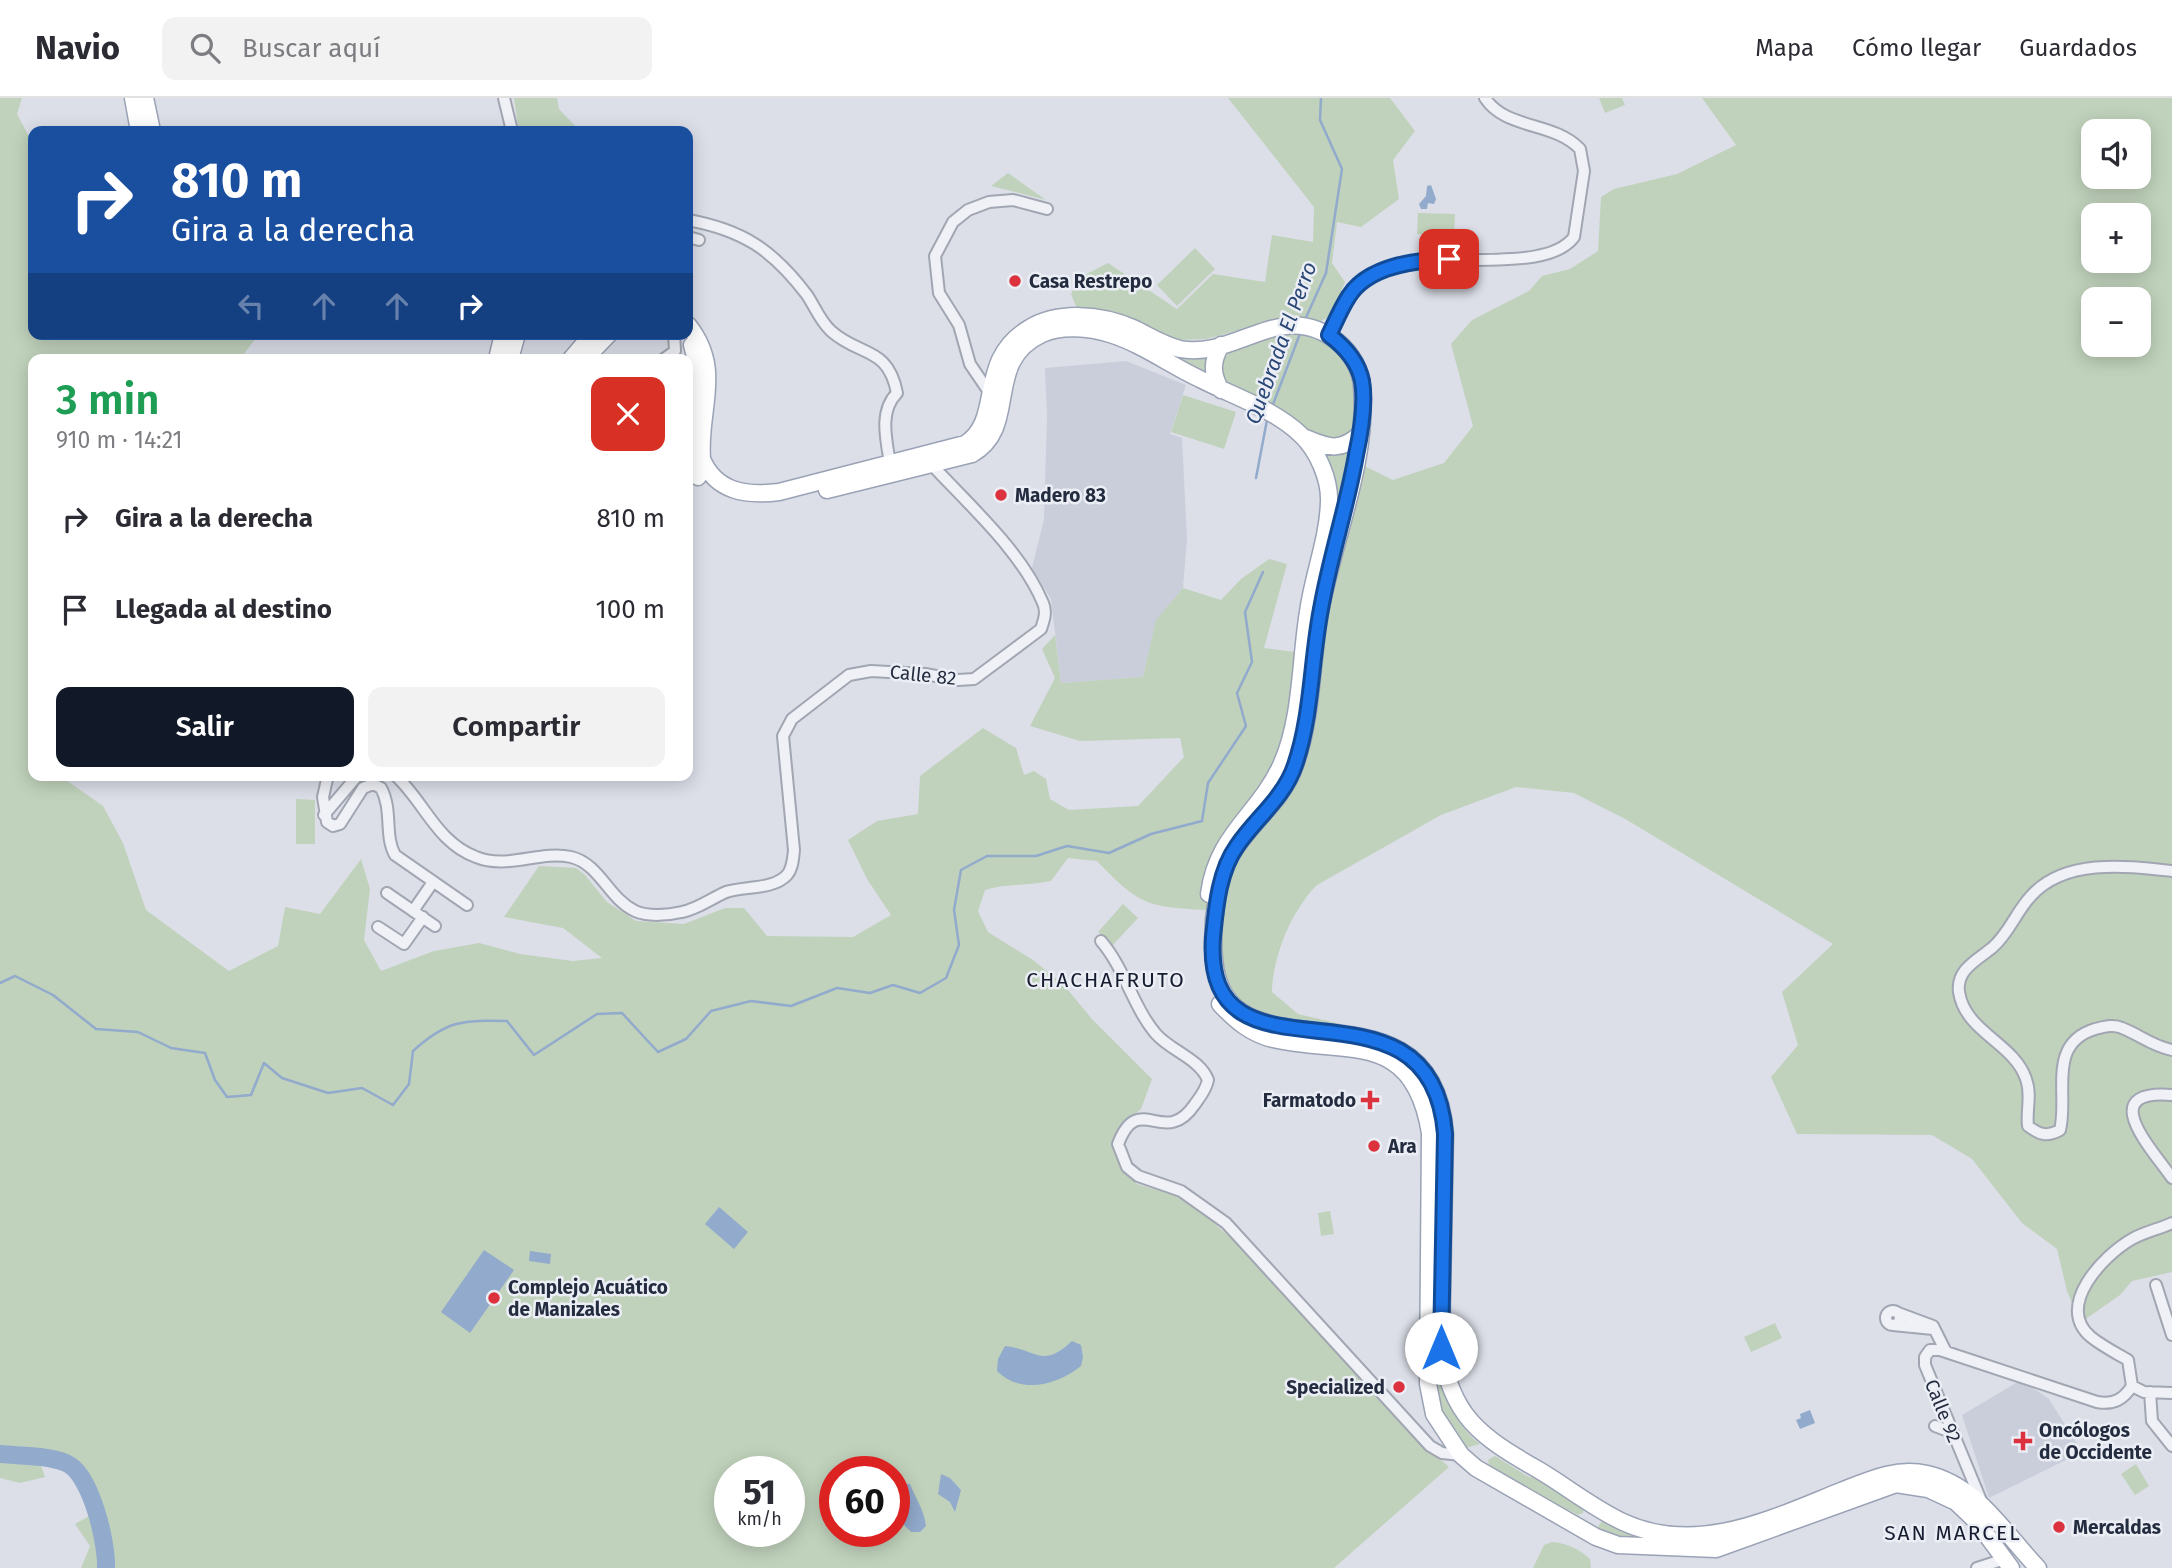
<!DOCTYPE html>
<html lang="es">
<meta charset="utf-8">
<style>
body{margin:0;font-family:"Fira Sans",sans-serif;background:#f2f2f3;color:#2b2b33;height:100vh;display:flex;flex-direction:column;font-size:26px;white-space:nowrap}
*{box-sizing:border-box;margin:0}
p{font-size:23px;color:#7c7c81}
.icon{flex:none;width:38px;height:38px;fill:none;stroke:currentColor;stroke-width:2;stroke-linecap:round;stroke-linejoin:round}
.map{position:relative;flex:1;overflow:hidden}
.details{position:absolute;left:28px;top:256px;width:665px;height:427px;display:flex;flex-direction:column;background:#fff;border-radius:14px;box-shadow:0 4px 18px #0003}
.details>*{flex:none}
.top-card{position:absolute;left:28px;top:28px;width:665px;height:214px;border-radius:14px;box-shadow:0 4px 18px #0003;background:#1a4fa0;color:#fff;overflow:hidden}
.fabs{position:absolute;left:2081px;top:21px;display:grid;gap:14px}
.fabs a{display:grid;place-items:center;width:70px;height:70px;border-radius:14px;background:#fff;box-shadow:0 4px 18px #0003;font-size:35px}
.speed{position:absolute;left:714px;top:1358px;display:flex;gap:14px;font-size:35px;font-weight:700;text-align:center}
.speed>*{display:grid;place-content:center;width:91px;height:91px;border-radius:50%;background:#fff;box-shadow:0 4px 18px #0003;line-height:1}
.speed small{font-size:18px;font-weight:400}
.speed .limit{border:10px solid #d22;background:#fff;color:#111}
.pin{position:absolute;display:grid;place-items:center;width:60px;height:60px;color:#fff;margin:-30px;border-radius:14px;box-shadow:0 4px 10px #0006}
.me{position:absolute;width:77px;margin:-38px;rotate:0deg;stroke-linejoin:round;filter:drop-shadow(0 0 5px #0008)}
.turn{display:flex;align-items:center;gap:24px;height:147px;padding:0 28px;font-size:32px}
.turn .icon{width:91px;height:91px;stroke-width:2.5}
.turn b{display:block;font-size:49px;line-height:60px}
.lanes{display:flex;align-items:center;height:66px;padding:0 28px;background:#0003;justify-content:center;gap:35px;direction:ltr}
.lanes .off{opacity:.35}
.round{display:grid;place-items:center;flex:none;width:74px;height:74px;border-radius:14px;background:#f2f2f3}
.overview{display:flex;align-items:center;justify-content:space-between;height:119px;padding:0 28px}
h1{font-size:42px;font-weight:600;line-height:52px;color:#1e9e55}
.action{display:flex;gap:14px;margin-top:auto;padding:14px 28px}
.action a{flex:1;height:80px;border-radius:14px;background:#111827;color:#fff;font-size:28px;font-weight:600;line-height:80px;text-align:center}
.action a+a{background:#f2f2f3;color:#2b2b33}
ul{padding:0;list-style:none}
li{display:flex;align-items:center;gap:21px;height:91px;padding:0 28px}
li div{flex:1}
li b{display:block;font-size:26px}
li em{font-style:normal}
header{display:flex;align-items:center;gap:42px;box-sizing:border-box;height:98px;padding:0 35px;background:#fff;border-bottom:2px solid #e1e1e2}
header strong{font-size:33px}
nav{display:flex;gap:38px;margin-inline-start:auto;font-size:24px}
.search{width:490px;height:63px;background:#f2f2f3;display:flex;align-items:center;gap:18px;box-sizing:border-box;padding:0 24px;border-radius:14px;color:#7c7c81;font-size:26px}
.map>svg:first-child{display:block}
.built{fill:#c9ceda}
.green{fill:#c0d2bc;fill-rule:evenodd}
.water{fill:#92aacc}
.lines{fill:none;stroke-linecap:round;stroke-linejoin:round}
.stream{stroke:#92aacc;stroke-width:2.5}
.river{stroke:#92aacc;stroke-width:18}
.street-casing{stroke:#a1a6b2;stroke-width:14}
.primary-casing{stroke:#9aa2b5;stroke-width:19}
.street{stroke:#eff1f6;stroke-width:10}
.primary{stroke:#fff;stroke-width:16}
.route-casing{stroke:#114b97;stroke-width:18}
.route{stroke:#1a73e8;stroke-width:12}
.poi-dot{fill:#dc323e;stroke:#ebeef5;stroke-width:2.5}
.labels{text-anchor:middle;dominant-baseline:central;stroke-width:5;stroke-linejoin:round;paint-order:stroke}
.poi-label{font-size:19px;font-weight:bold;fill:#242c3f;stroke:#ebeef5;text-anchor:start}
.street-label{font-size:19px;fill:#242c3f;stroke:#ebeef5}
.water-label{font-size:21px;font-style:italic;fill:#2a4777;stroke:#ebeef5}
.neighbourhood-label{font-size:21px;letter-spacing:2px;fill:#171d30;stroke:#ebeef5}
</style>
<header>
<strong>Navio</strong>
<div class="search"><svg class="icon" aria-label="search" viewBox="0 0 24 24"><circle cx="10" cy="10" r="6"/><path d="M15 15l6 6"/></svg>Buscar aquí</div>
<nav><a>Mapa</a><a>Cómo llegar</a><a>Guardados</a></nav>
</header>
<div class="map">
<svg width="2172" height="1470" viewBox="0 0 2172 1470">
<rect width="100%" height="100%" fill="#dcdfe8"/>
<path class="built" d="M1126,263L1186,287L1170,336L1182,340L1187,441L1183,490L1156,523L1143,579L1061,585L1051,501L1032,470L1044,421L1047,318L1045,270Z
M2021,1282L2049,1301L2082,1354L1989,1400L1962,1317Z"/>
<path class="green" d="M0,0H22L17,16L33,46V236H259L240,261H33V677H59L103,708L123,745L146,812L229,873L278,848L285,809L320,816L361,761L370,791L364,842L381,873L434,853L479,845L520,856L573,863L602,860L563,830L504,819L539,768L576,770L585,777L607,804L636,823L684,826L725,810H744L767,838L853,839L891,817L867,781L848,742L877,723L918,716L920,678L983,630L1016,650L1024,677L1034,673L1046,681L1050,701L1069,712L1138,708L1184,659L1180,640L1080,643L1030,628L1055,580L1042,551L1055,537L1061,585L1143,579L1156,522L1183,490L1221,502L1241,481L1269,461L1287,466L1264,550L1302,555L1282,665L1212,774L1207,812C1147,809 1139,807 1097,763L1068,760L1051,783C1028,788 1008,785 985,792L978,813L988,834L1033,862L1063,886L1092,921L1152,981L1141,1011L1121,1027L1112,1046L1123,1073L1137,1086L1174,1097L1205,1117L1253,1160L1305,1215L1401,1326L1449,1369L1334,1470H81L90,1448L75,1426L96,1414C84,1378 78,1365 39,1361L45,1379L20,1385L0,1380ZM730,1374H789V1433H730ZM835,1374H894V1433H835Z
M514,0H557L559,11L580,33H519Z
M1228,0H1390L1415,33L1393,62L1399,101L1361,129L1337,124L1332,165L1345,184L1331,218L1321,223L1291,218L1206,241L1177,242L1122,217L1077,211L1071,196L1079,180L1108,165L1177,211L1213,176L1265,184L1272,137L1313,144L1314,109Z
M1599,0H1622L1625,7L1605,15Z
M1702,0H2172V1174L2132,1183L2120,1197L2080,1225L2067,1193L2057,1151L2022,1125L1972,1061L1932,1037L1797,1036L1771,979L1798,947L1782,894L1833,846L1627,722L1574,695L1516,689L1441,717L1317,787C1291,813 1273,858 1272,894L1298,916L1341,926C1284,936 1276,928 1228,900L1213,840L1222,779L1302,644L1318,596L1322,559L1320,513L1358,365L1393,382L1444,365L1473,328L1451,246L1472,222L1529,193L1542,178L1570,171L1598,153L1601,99L1614,91L1677,76L1736,47ZM2093,33H2138V79H2093ZM2093,117H2138V163H2093ZM2093,201H2138V247H2093Z
M1008,75L1046,102L991,88Z
M1418,115L1455,116L1454,138L1417,136Z
M1195,150L1215,171L1177,208L1157,187Z
M1285,232C1361,249 1358,268 1353,338L1324,342L1221,282L1216,266L1224,252Z
M1212,254L1211,282L1165,257Z
M1183,297L1236,314L1224,351L1171,334Z
M1352,350L1342,404L1329,444L1317,351Z
M296,701L315,702V746H296Z
M1123,806L1138,820L1113,847L1098,834Z
M1330,1113L1334,1136L1321,1138L1318,1115Z
M1775,1225L1782,1240L1751,1254L1744,1239Z
M1439,1249C1445,1286 1448,1322 1480,1346L1466,1350L1463,1354C1439,1311 1433,1299 1439,1249Z
M1495,1358L1529,1379L1542,1380L1584,1411L1583,1415L1578,1417C1569,1412 1562,1409 1553,1406C1539,1403 1503,1375 1489,1367L1488,1362Z
M2136,1366L2149,1388L2135,1397L2121,1376Z
M1606,1418L1640,1439L1657,1441L1611,1439L1597,1430Z
M1552,1444C1567,1445 1579,1451 1590,1461L1591,1470H1533L1544,1447Z"/>
<path class="water" d="M1431,87L1436,101L1434,106L1428,105L1427,111H1421L1419,106L1426,98L1427,88Z
M719,1109L748,1134L734,1151L705,1126Z
M484,1152L514,1172L470,1235L441,1214Z
M530,1153L551,1156L550,1166L529,1163Z
M1072,1243L1081,1247L1083,1259L1081,1268C1057,1287 1021,1297 997,1273L998,1261L1005,1248C1038,1252 1042,1271 1072,1243Z
M1810,1312L1815,1325L1800,1331L1796,1322L1801,1320L1800,1316Z
M941,1376L950,1380L961,1392L955,1414L950,1404L938,1396Z
M900,1385L910,1386C916,1401 924,1412 926,1428L920,1434H911L895,1418Z"/>
<g class="lines">
<path class="stream" d="M1304,224L1326,175L1342,71L1320,22L1321,0
M1272,309L1301,233
M1256,380L1267,322
M0,885L15,878L53,897L96,931L138,934L171,950L205,955L215,982L227,999L251,997L264,965L282,980L328,995L362,990L393,1007L409,986L413,953C447,922 463,922 507,923L534,957L597,916L622,915L658,954L686,941L711,913L751,903L791,908L837,890L870,895L893,887L920,895L946,880L959,847L954,812L961,772L987,758H1036L1067,748L1109,755L1151,736L1202,723L1208,685L1246,628L1237,595L1252,564L1245,514L1263,474"/>
<path class="river" d="M0,1356C21,1358 46,1357 66,1365C91,1375 107,1445 106,1470"/>
<defs>
<path id="street" d="M504,0L512,33
M688,122C743,132 773,152 807,197C815,209 820,223 831,233C860,259 888,248 897,295C879,313 886,341 890,365
M688,139L699,142
M1329,237C1337,221 1344,198 1359,186C1414,141 1541,183 1574,139L1584,73L1580,51C1553,23 1506,32 1485,0
M664,261L675,253L674,236
M989,294L970,266L959,227L939,195L935,158L953,124L968,112L989,104L1013,102L1047,111
M328,677L323,699L327,724L333,728L340,726L363,690L373,686L381,690C393,712 384,738 395,757L467,807
M395,677C424,703 436,744 476,759C507,772 540,752 571,759C600,766 608,800 635,813C648,819 669,817 682,814C698,811 712,800 726,794C744,788 773,792 787,777C793,770 793,760 794,752L783,638L792,621L849,577L871,573L925,576L958,582L974,581L1041,531C1044,522 1047,514 1043,505C1021,453 970,408 932,367
M324,717L358,677
M2172,773C2127,768 2065,760 2031,798C2016,814 2009,835 1993,849C1978,862 1956,871 1959,894C1965,934 2014,945 2026,981C2032,997 2026,1012 2028,1028C2040,1037 2047,1039 2060,1032C2069,997 2046,946 2095,931C2104,929 2113,926 2122,930C2140,937 2152,948 2172,952
M387,795L435,828
M413,813L433,784
M378,829L404,846L423,819
M1101,843C1125,871 1133,909 1156,936C1171,953 1200,961 1208,982C1206,992 1200,999 1195,1006C1164,1052 1139,991 1118,1046L1127,1069L1138,1078L1181,1093L1226,1125L1430,1348L1442,1355L1461,1357
M2172,997C2095,991 2151,1050 2172,1080
M2156,1187L2172,1237
M1886 1220a7 7 0 1 1 14 0a7 7 0 1 1-14 0Z
M1898,1215L1933,1228L1946,1254
M1893,1227L1933,1231
M2132,1288L2144,1294L2172,1295
M2150,1294L2152,1323L2172,1348
M1935,1328L1951,1334
M1982,1405L1925,1267V1259L1930,1252H1940L2097,1304C2113,1307 2123,1302 2132,1288L2128,1262C2116,1255 2102,1248 2091,1239C2054,1208 2104,1157 2132,1141C2144,1134 2159,1131 2172,1125
M1977,1470L2005,1461"/>
<path id="primary" d="M133,0L139,33
M145,0L152,33
M688,227C724,272 698,311 702,361C716,394 746,398 779,394L965,346C1004,322 975,263 1028,231C1058,212 1102,216 1133,230C1148,237 1163,247 1180,251C1236,262 1283,198 1339,245C1351,255 1361,272 1362,288C1368,363 1335,437 1321,509C1311,560 1313,617 1295,667C1284,700 1256,720 1237,748C1216,777 1211,826 1214,861C1225,993 1432,866 1445,1036L1441,1249C1450,1318 1481,1339 1537,1371C1566,1388 1593,1410 1623,1424C1697,1458 1771,1421 1841,1393C1869,1382 1896,1369 1927,1376C1977,1387 2005,1436 2038,1470
M692,247C707,294 678,338 698,379
M1221,247C1212,263 1211,275 1221,292
M497,261L503,236
M510,261L517,236
M571,261L589,240
M585,261L609,236
M1303,339C1327,349 1340,355 1360,336
M827,392L972,356C1021,328 982,264 1042,236C1062,227 1090,230 1110,236C1142,246 1170,267 1200,281C1233,298 1274,311 1301,337C1318,353 1330,382 1329,404C1328,441 1313,477 1308,514C1300,562 1302,619 1282,665C1260,716 1217,735 1209,796
M1220,906C1235,922 1251,936 1273,941C1346,958 1413,930 1430,1035L1428,1286L1434,1316L1461,1357L1476,1370L1596,1439L1618,1447L1716,1451L1896,1386L1928,1391L1956,1404L1977,1424L2011,1470"/>
</defs>
<use href="#street" class="street-casing"/>
<use href="#primary" class="primary-casing"/>
<use href="#street" class="street"/>
<use href="#primary" class="primary"/>
</g>
<g class="lines">
<defs>
<path id="route" d="M1441,1250L1445,1036C1431,858 1201,1005 1213,839C1216,809 1219,773 1237,748C1256,720 1284,700 1295,667C1312,618 1311,562 1321,511C1330,459 1347,409 1356,357C1361,334 1366,306 1362,283C1358,263 1345,249 1329,237C1335,225 1341,210 1349,198C1368,168 1417,162 1449,161"/>
</defs>
<use href="#route" class="route-casing"/>
<use href="#route" class="route"/>
</g>
<g class="poi-dot">
<circle cx="1015" cy="183" r="7"/>
<circle cx="1001" cy="397" r="7"/>
<path d="M1366.5 991.5h7v7h7v7h-7v7h-7v-7h-7v-7h7z"/>
<circle cx="1374" cy="1048" r="7"/>
<circle cx="494" cy="1200" r="7"/>
<circle cx="1399" cy="1289" r="7"/>
<path d="M2019.5 1332.5h7v7h7v7h-7v7h-7v-7h-7v-7h7z"/>
<circle cx="2059" cy="1429" r="7"/>
</g>
<g class="labels">
<g class="poi-label">
<text x="1029" y="183">Casa Restrepo</text>
<text x="1015" y="397">Madero 83</text>
<text x="1356" y="1002" text-anchor="end">Farmatodo</text>
<text x="1388" y="1048">Ara</text>
<text x="508" y="1189">Complejo Acuático<tspan x="508" dy="22">de Manizales</tspan></text>
<text x="1385" y="1289" text-anchor="end">Specialized</text>
<text x="2039" y="1332">Oncólogos<tspan x="2039" dy="22">de Occidente</tspan></text>
<text x="2073" y="1429">Mercaldas</text>
</g>
<g class="street-label">
<text transform="translate(923 577) rotate(6)">Calle 82</text>
<text transform="translate(1943 1313) rotate(68)">Calle 92</text>
</g>
<g class="water-label">
<text transform="translate(1281 245) rotate(-70)">Quebrada El Perro</text>
</g>
<g class="neighbourhood-label">
<text x="1106" y="882">CHACHAFRUTO</text>
<text x="1953" y="1435">SAN MARCEL</text>
</g>
</g>
</svg>
<div class="fabs">
<a><svg class="icon" aria-label="sound" viewBox="0 0 24 24"><path d="M4 9h4l5-4v14l-5-4H4zM17 9q2 3 0 6"/></svg></a>
<a>+</a>
<a>−</a>
</div>
<div class="speed"><div>51<small>km/h</small></div><div class="limit">60</div></div>
<div class="pin" style="left:1449px;top:161px;background:#d93025"><svg class="icon" aria-label="arrive" viewBox="0 0 24 24"><path d="M6 21V4h12l-3 4 3 4H6"/></svg></div>
<svg class="me" style="left:1441px;top:1250px" viewBox="-20 -20 40 40"><circle r="19" fill="#fff"/><path d="M0-13L10 11 0 6-10 11z" fill="#1a73e8"/></svg>
<div class="top-card">
<div class="turn"><svg class="icon" aria-label="right" viewBox="0 0 24 24"><path d="M7 20v-9h11M14 6l5 5-5 5"/></svg><div><b>810 m</b>Gira a la derecha</div></div>
<div class="lanes"><svg class="icon off" aria-label="left" viewBox="0 0 24 24"><path d="M17 20v-9H6M10 6l-5 5 5 5"/></svg><svg class="icon off" aria-label="ahead" viewBox="0 0 24 24"><path d="M12 20V5M6 11l6-6 6 6"/></svg><svg class="icon off" aria-label="ahead" viewBox="0 0 24 24"><path d="M12 20V5M6 11l6-6 6 6"/></svg><svg class="icon" aria-label="right" viewBox="0 0 24 24"><path d="M7 20v-9h11M14 6l5 5-5 5"/></svg></div>
</div>
<section class="details">
<div class="overview"><div><h1>3 min</h1><p>910 m · 14:21</p></div><a class="round" style="background:#d93025;color:#fff"><svg class="icon" aria-label="close" viewBox="0 0 24 24"><path d="M6 6l12 12M18 6L6 18"/></svg></a></div>
<ul>
<li><svg class="icon" aria-label="right" viewBox="0 0 24 24"><path d="M7 20v-9h11M14 6l5 5-5 5"/></svg><div><b>Gira a la derecha</b></div><em>810 m</em></li>
<li><svg class="icon" aria-label="arrive" viewBox="0 0 24 24"><path d="M6 21V4h12l-3 4 3 4H6"/></svg><div><b>Llegada al destino</b></div><em>100 m</em></li>
</ul>
<div class="action"><a>Salir</a><a>Compartir</a></div>
</section>
</div>
